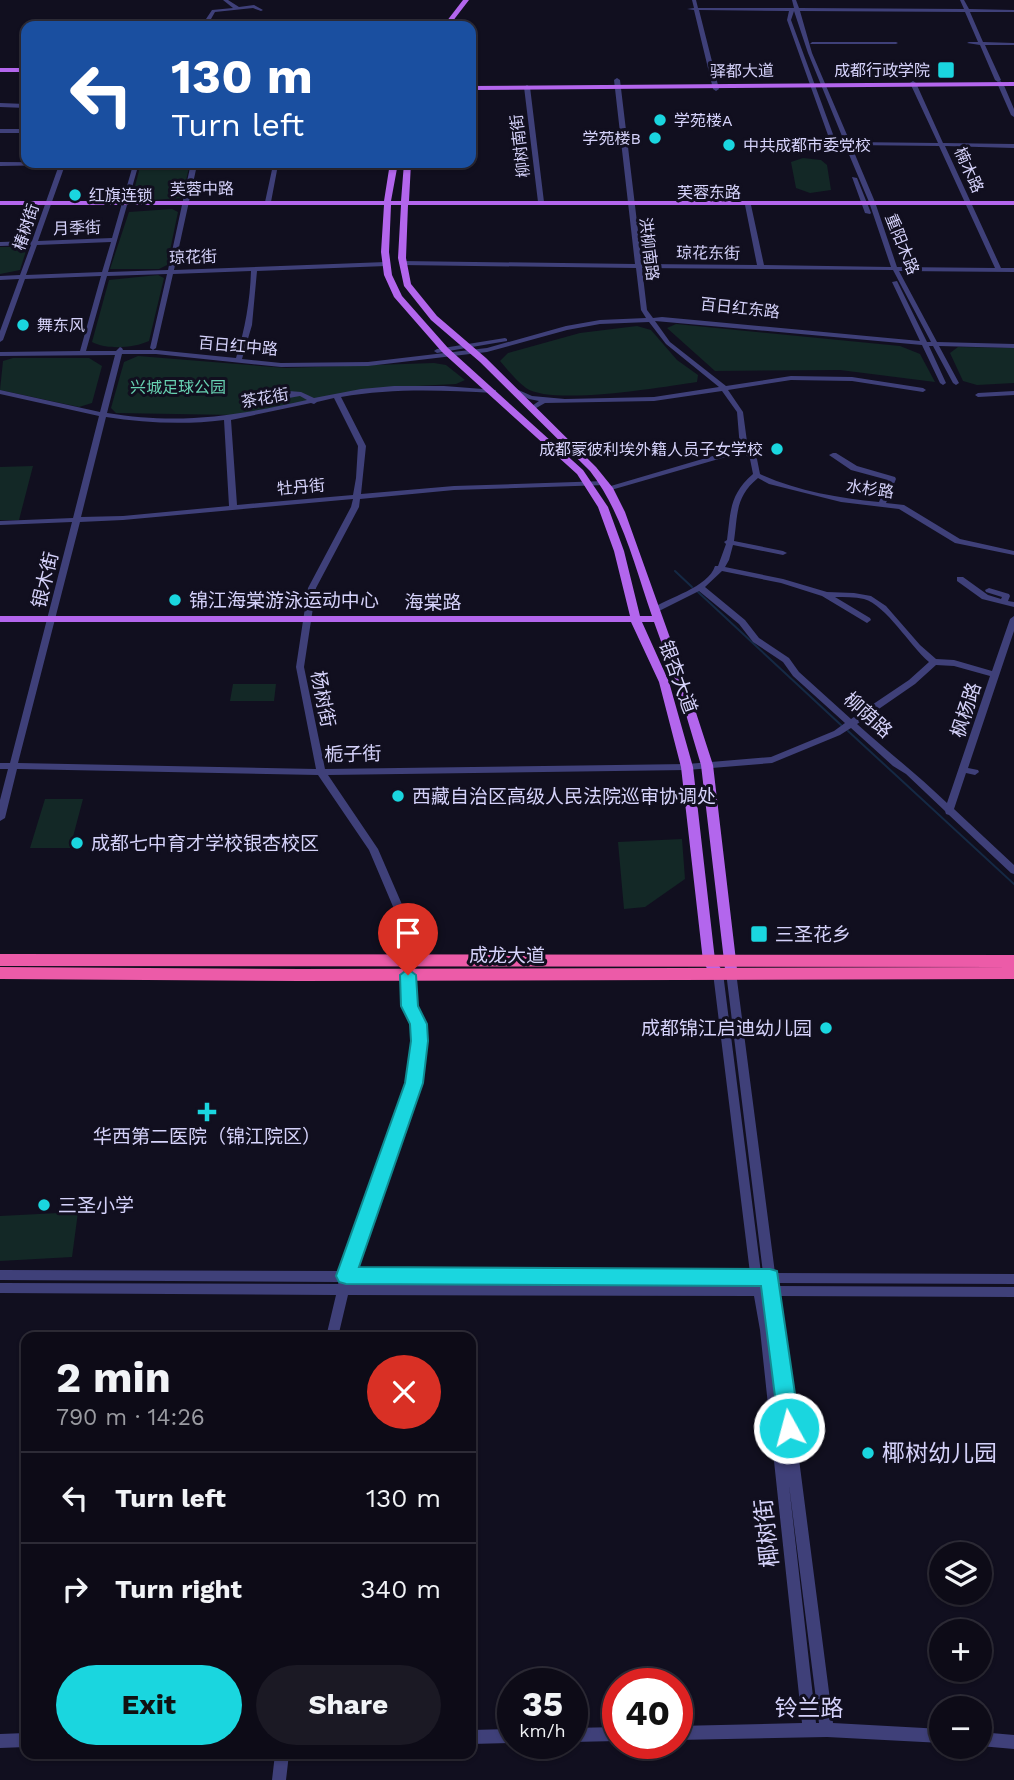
<!DOCTYPE html>
<meta charset="utf-8">
<style>
body{margin:0;font-family:"Work Sans","Noto Sans SC",sans-serif;background:#1b1924;color:#f1f3f6;height:100vh;display:flex;flex-direction:column;font-size:26px;white-space:nowrap}
*{box-sizing:border-box;margin:0}
p{font-size:23px;color:#9a9ba1}
.icon{flex:none;width:38px;height:38px;fill:none;stroke:currentColor;stroke-width:2;stroke-linecap:round;stroke-linejoin:round}
.map{position:relative;flex:1;overflow:hidden}
.side{position:absolute;left:21px;top:1332px;width:455px;height:427px;display:flex;flex-direction:column;background:#0d0b17;border-radius:14px;box-shadow:0 2px 5px #0004,0 0 0 2px #2d2b36}
.side>*{flex:none}
.hud{position:absolute;left:21px;top:21px;width:455px;height:147px;border-radius:14px;box-shadow:0 2px 5px #0004,0 0 0 2px #2d2b36;background:#1a4fa0;color:#fff;overflow:hidden}
.buttons{position:absolute;left:929px;top:1542px;display:grid;gap:14px}
.buttons a{display:grid;place-items:center;width:63px;height:63px;border-radius:50%;background:#0d0b17;box-shadow:0 2px 5px #0004,0 0 0 2px #2d2b36;font-size:35px}
.speed{position:absolute;left:497px;top:1668px;display:flex;gap:14px;font-size:35px;font-weight:700;text-align:center}
.speed>*{display:grid;place-content:center;width:91px;height:91px;border-radius:50%;background:#0d0b17;box-shadow:0 2px 5px #0004,0 0 0 2px #2d2b36;line-height:1}
.speed small{font-size:18px;font-weight:400}
.speed .limit{border:10px solid #d22;background:#fff;color:#111}
.pin{position:absolute;display:grid;place-items:center;width:60px;height:60px;color:#fff;margin:-72px -30px;border-radius:50% 50% 50% 0;rotate:-45deg;box-shadow:0 0 7px #0007}
.pin .icon{rotate:45deg}
.me{position:absolute;width:77px;margin:-38px;rotate:353deg;stroke-linejoin:round;filter:drop-shadow(0 0 5px #0008)}
.turn{display:flex;align-items:center;gap:24px;height:147px;padding:0 35px;font-size:32px}
.turn .icon{width:91px;height:91px;stroke-width:2.5}
.turn b{display:block;font-size:49px;line-height:60px}
.round{display:grid;place-items:center;flex:none;width:74px;height:74px;border-radius:37px;background:#1b1924}
.summary{display:flex;align-items:center;justify-content:space-between;height:119px;padding:0 35px}
h1{font-size:42px;font-weight:700;line-height:52px}
.primary-button{display:flex;gap:14px;margin-top:auto;padding:14px 35px}
.primary-button a{flex:1;height:80px;border-radius:42px;background:#1ad6df;color:#111;font-size:28px;font-weight:700;line-height:80px;text-align:center}
.primary-button a+a{background:#1b1924;color:#f1f3f6}
ul{padding:0;list-style:none}
li{display:flex;align-items:center;gap:21px;height:91px;padding:0 35px;border-top:2px solid #2d2b36}
li div{flex:1}
li b{display:block;font-size:26px}
li em{font-style:normal}
.map>svg:first-child{display:block}
.green{fill:#132826}
.lines{fill:none;stroke-linecap:round;stroke-linejoin:round}
.stream{stroke:#152944;stroke-width:2}
.minor{fill:#3f4079;fill-rule:evenodd}
.major{fill:#b366ed;fill-rule:evenodd}
.highway{fill:#ec5ba8;fill-rule:evenodd}
.route{fill:#1ad6df;stroke:#118b91;stroke-width:2}
.poi-dot{fill:#1ad6df;stroke:#110f1f;stroke-width:2.5}
.labels{text-anchor:middle;dominant-baseline:central;stroke-width:6;stroke-linejoin:round;paint-order:stroke}
.far-poi-label{font-size:16px;fill:#d5d2fa;stroke:#110f1f;text-anchor:start}
.far-street-label{font-size:16px;fill:#d5d2fa;stroke:#110f1f}
.far-park-label{font-size:16px;fill:#67d1b1;stroke:#110f1f}
.street-label{font-size:19px;fill:#d5d2fa;stroke:#110f1f}
.poi-label{font-size:19px;fill:#d5d2fa;stroke:#110f1f;text-anchor:start}
.near-poi-label{font-size:23px;fill:#d5d2fa;stroke:#110f1f;text-anchor:start}
.near-street-label{font-size:23px;fill:#d5d2fa;stroke:#110f1f}
</style>
<div class="map">
<svg width="1014" height="1780" viewBox="0 0 1014 1780">
<rect width="100%" height="100%" fill="#110f1f"/>
<path class="green" d="M803,158L821,160L827,165L831,190L810,193L796,188L791,162Z
M141,163H190L182,198L138,201L132,198Z
M172,209L178,212L167,265L159,269H110L129,212Z
M0,247H20L26,251L20,270L0,274Z
M158,275L164,278L149,341C134,348 107,350 92,342L109,280Z
M676,324L900,346L920,354L935,382L840,370L715,371L667,328Z
M637,326L651,330L677,360L698,375L697,382C663,387 552,406 526,388C516,381 508,370 500,361L508,353L580,333Z
M958,347L1014,348V383L977,385L963,381L950,353Z
M138,356L286,368L434,363L446,365L465,380L456,384L377,388L234,415L116,413L111,408L124,362Z
M13,358H89L102,366L92,403L79,407L0,390L3,361Z
M33,466L19,520H0V467Z
M233,684H276L274,701H230Z
M45,799H83L70,848H30Z
M682,839L685,879L645,907L624,909L618,842Z
M78,1212L72,1257L0,1261V1216Z"/>
<g class="lines">
<path class="stream" d="M675,571L692,587
M698,592L841,725
M848,731L1014,884"/>
<path class="minor" d="M223,0H228L239,7L254,5L263,10L261,11L253,8L215,12L211,19L216,26H212L206,19L212,10L233,8Z
M692,0H696L698,8H794L792,0H796L799,8L964,9L960,0H964L969,9L1014,10V12H970L983,42L1014,43V45H985L1001,80L998,82L995,80L980,45L967,43L969,42H978L965,12L800,11L812,53L850,142L938,143L910,83L913,81L916,83L943,143L1014,144V148L945,146L1001,268H1014V272L899,271L937,342L1014,344V348L939,346L959,383L956,385L953,383L933,346H929L946,383L943,385L940,383L922,345L655,321L670,342L726,386L791,376L852,377L923,388L926,390L923,392L852,381L791,380L728,390L743,412L748,449L757,459L760,474C797,491 839,498 879,502L888,480L851,470L829,455L833,453H836L857,466L895,477L896,479L886,503L904,505L960,539L1014,551V555L955,543L899,509L841,502L769,484L758,478C735,497 738,514 734,541L783,551L787,553L783,555L733,545L729,560L725,567L783,579L827,592L854,593L871,596L886,606L920,645L936,659L954,660L992,671L1010,619L1014,616V631L968,768L978,770L979,772L975,775L966,773L954,809L1014,865V874L1011,873L949,815L946,814L945,811L906,774L893,766L851,728L840,735L772,763L687,770L328,775L378,849L407,916L402,961L401,964H393L392,961L397,916L369,850L318,775L17,769L5,818L0,821V800L8,769H0V763H10L72,522L0,525V521L73,518L99,416L0,394V390L100,412L115,355L0,356V352L80,351L101,276L25,279L3,340L0,342V331L19,279L0,280V276L20,275L31,245L0,246V242L32,241L59,165L0,166V162L139,163L108,272L168,270L191,163H328L325,165H278L271,202L268,204L265,202L273,165H197L174,270L386,262L389,264L386,266L257,271L252,325L242,359L281,363L368,362L487,348L566,326L600,320L646,318L641,310L636,268L402,265L399,263L402,261L635,264L614,80L617,78L620,80L642,264L757,265L745,205L748,203L751,205L764,265L891,267L869,202L845,145L837,144L829,138L787,20L789,11L699,10L719,89L716,91L713,89L694,10L687,9L694,8ZM794,11L808,53L844,141H840L834,137L791,20ZM851,145L939,146L995,268L897,267L875,202ZM65,165H133L112,238L38,241ZM111,242L102,272L26,275L37,245ZM642,268L893,270L931,342H927L897,281L892,282L920,341L662,317L653,318L647,310ZM251,271C250,301 245,329 236,358L156,350H123L122,348L120,347L116,351H86L107,276L167,274L150,348L153,350L156,348L173,274ZM649,322L666,344L719,387L654,397L565,399L532,396L514,388L511,390L529,399L539,401L529,408L528,409L531,411L545,403L654,401L722,391L737,412L740,448L604,488L605,490H611L743,452L750,459L753,474C729,495 731,511 727,540L724,542L726,544L718,566H715C708,588 668,597 650,610L651,612H657L699,591L739,624L753,642L783,662L793,676L845,723L834,731L771,757L687,764L325,769L304,667L316,588L359,507L360,499L454,490L605,485L609,483L605,481L454,486L361,494L366,446L341,397C392,388 442,390 494,393L496,392V390L444,386H394L361,389L314,398L301,392L276,390L273,392L272,401L300,396L307,400C236,416 180,425 107,413L122,354H156L281,367L368,366L487,352L567,330L600,324ZM334,398L358,446L356,478L353,495L237,505L231,420L311,403L314,404L317,402ZM106,417C145,423 185,425 224,420L229,506L123,516L81,517ZM353,499L351,507L308,588L296,667L316,769L18,763L80,522L123,520ZM722,571L781,583L822,596L867,623L871,620L870,618L835,597C844,597 855,597 864,599C886,605 910,646 929,662L909,680L851,719L799,672L789,658L759,638L745,620L705,587ZM936,665L954,666L990,676L947,803C918,775 887,751 857,724L915,684Z
M812,42H896L898,43L896,44H810Z
M1000,81L1003,83L1014,109V117L1011,115L997,83Z
M527,85L530,87L544,202L541,204L538,202L524,87Z
M0,103L26,104V108L0,107Z
M0,129H26V133H0Z
M852,177L857,178L871,213L870,214L865,213Z
M505,338L507,339V341L437,353L434,351L437,349Z
M1014,391V395L978,397L975,395L978,393Z
M957,577H963L988,595L1001,599L1002,597L986,592L985,590L989,588L1009,594L1010,596L1008,601L1014,602V607L982,599L957,581Z
M731,968L735,969L736,972L775,1273L1014,1274V1284L776,1283L777,1286L1014,1287V1297L778,1296L833,1723L942,1729V1743L827,1737L677,1740V1726L802,1723L760,1330L754,1296L348,1295L338,1337H326L336,1295L0,1293V1283L338,1284L339,1282L0,1280V1270L342,1271L409,1083L414,1041L413,1024L405,1006L403,975L404,972H412L413,975L415,1006L423,1024L424,1041L419,1083L354,1271L750,1273L713,973L714,970H722L723,973L761,1273H763L726,972L727,969ZM351,1282L751,1283L752,1286L350,1284ZM789,1485L819,1723H816Z
M618,1727V1741L572,1742V1728Z
M513,1729V1743L471,1744V1730Z
M980,1732L1014,1735V1749L980,1746Z
M26,1733V1747L0,1748V1734Z
M275,1754H289L286,1780H272Z"/>
<path class="major" d="M463,0H469L449,26H443Z
M0,68H26V72H0Z
M1014,82V86L471,90V86Z
M390,163H398L391,201H401L404,163H411L409,201H1014V205H408L406,258L411,284L437,316L486,358L596,467L613,488L625,512L689,691L713,765L737,969L736,972H726L725,969L701,765L679,691L654,622H642L669,682L693,767L715,960L724,973L723,976C712,980 707,969 703,961L681,767L659,682L631,622H0V616H630L614,551L598,507L577,474L442,352L394,297L384,275L381,252L384,205H0V201H384ZM391,205H401L398,258L404,286L431,320L480,362L590,471C622,512 635,567 652,616H640L624,551L608,507L583,470L448,348L402,296L392,275L389,252Z"/>
<path class="highway" d="M0,954L1014,955V967L0,966Z
M0,967L300,969L1014,967V979L300,981L0,979Z"/>
</g>
<path class="route" d="M408,969L416,975L418,1006L427,1024L428,1041L423,1083L359,1267L770,1269L777,1271L800,1428L796,1435L789,1438L782,1435L779,1428L761,1286L346,1284L339,1282L336,1276L405,1083L411,1041L410,1024L401,1006L400,975Z"/>
<g class="poi-dot">
<rect x="937" y="61" width="18" height="18" rx="3.5"/>
<circle cx="660" cy="120" r="7"/>
<circle cx="655" cy="138" r="7"/>
<circle cx="729" cy="145" r="7"/>
<circle cx="75" cy="195" r="7"/>
<circle cx="23" cy="325" r="7"/>
<circle cx="777" cy="449" r="7"/>
<circle cx="175" cy="600" r="7"/>
<circle cx="398" cy="796" r="7"/>
<circle cx="77" cy="843" r="7"/>
<rect x="750" y="925" width="18" height="18" rx="3.5"/>
<circle cx="826" cy="1028" r="7"/>
<path d="M203.5 1101.5h7v7h7v7h-7v7h-7v-7h-7v-7h7z"/>
<circle cx="44" cy="1205" r="7"/>
<circle cx="868" cy="1453" r="7"/>
</g>
<g class="labels">
<g class="far-poi-label">
<text x="930" y="70" text-anchor="end">成都行政学院</text>
<text x="674" y="120">学苑楼A</text>
<text x="641" y="138" text-anchor="end">学苑楼B</text>
<text x="743" y="145">中共成都市委党校</text>
<text x="89" y="195">红旗连锁</text>
<text x="37" y="325">舞东风</text>
<text x="763" y="449" text-anchor="end">成都蒙彼利埃外籍人员子女学校</text>
</g>
<g class="far-street-label">
<text transform="translate(742 71) rotate(-1)">驿都大道</text>
<text transform="translate(520 146) rotate(-97)">柳树南街</text>
<text transform="translate(969 170) rotate(66)">楠木路</text>
<text transform="translate(202 189) rotate(-1)">芙蓉中路</text>
<text x="709" y="192">芙蓉东路</text>
<text transform="translate(26 227) rotate(-71)">椿树街</text>
<text transform="translate(77 228) rotate(-2)">月季街</text>
<text transform="translate(902 244) rotate(68)">重阳木路</text>
<text transform="translate(649 249) rotate(83)">洪柳南路</text>
<text transform="translate(708 253) rotate(1)">琼花东街</text>
<text transform="translate(193 257) rotate(-2)">琼花街</text>
<text transform="translate(740 308) rotate(6)">百日红东路</text>
<text transform="translate(238 346) rotate(5)">百日红中路</text>
<text transform="translate(265 398) rotate(-10)">茶花街</text>
<text transform="translate(301 487) rotate(-5)">牡丹街</text>
<text transform="translate(870 489) rotate(8)">水杉路</text>
</g>
<g class="far-park-label">
<text x="178" y="387">兴城足球公园</text>
</g>
<g class="street-label">
<text transform="translate(45 580) rotate(-76)">银木街</text>
<text x="433" y="602">海棠路</text>
<text transform="translate(678 677) rotate(70)">银杏大道</text>
<text transform="translate(323 699) rotate(79)">杨树街</text>
<text transform="translate(966 710) rotate(-72)">枫杨路</text>
<text transform="translate(868 715) rotate(42)">柳荫路</text>
<text transform="translate(353 754) rotate(-1)">栀子街</text>
<text x="507" y="955">成龙大道</text>
</g>
<g class="poi-label">
<text x="189" y="600">锦江海棠游泳运动中心</text>
<text x="412" y="796">西藏自治区高级人民法院巡审协调处</text>
<text x="91" y="843">成都七中育才学校银杏校区</text>
<text x="775" y="934">三圣花乡</text>
<text x="812" y="1028" text-anchor="end">成都锦江启迪幼儿园</text>
<text x="207" y="1136" text-anchor="middle">华西第二医院（锦江院区）</text>
<text x="58" y="1205">三圣小学</text>
</g>
<g class="near-poi-label">
<text x="882" y="1453">椰树幼儿园</text>
</g>
<g class="near-street-label">
<text transform="translate(767 1533) rotate(-96)">椰树街</text>
<text x="809" y="1708">铃兰路</text>
</g>
</g>
</svg>
<div class="buttons">
<a><svg class="icon" aria-label="layers" viewBox="0 0 24 24"><path d="M12 4l9 5-9 5-9-5zM3 14l9 5 9-5"/></svg></a>
<a>+</a>
<a>−</a>
</div>
<div class="speed"><div>35<small>km/h</small></div><div class="limit">40</div></div>
<div class="pin" style="left:408px;top:975px;background:#d93025"><svg class="icon" aria-label="arrive" viewBox="0 0 24 24"><path d="M6 21V4h12l-3 4 3 4H6"/></svg></div>
<svg class="me" style="left:789px;top:1428px" viewBox="-20 -20 40 40"><circle r="17" fill="#1ad6df" stroke="#fff" stroke-width="3"/><path d="M0-11L8 9 0 5-8 9z" fill="#fff"/></svg>
<div class="hud">
<div class="turn"><svg class="icon" aria-label="left" viewBox="0 0 24 24"><path d="M17 20v-9H6M10 6l-5 5 5 5"/></svg><div><b>130 m</b>Turn left</div></div>
</div>
<section class="side">
<div class="summary"><div><h1>2 min</h1><p>790 m · 14:26</p></div><a class="round" style="background:#d93025;color:#fff"><svg class="icon" aria-label="close" viewBox="0 0 24 24"><path d="M6 6l12 12M18 6L6 18"/></svg></a></div>
<ul>
<li><svg class="icon" aria-label="left" viewBox="0 0 24 24"><path d="M17 20v-9H6M10 6l-5 5 5 5"/></svg><div><b>Turn left</b></div><em>130 m</em></li>
<li><svg class="icon" aria-label="right" viewBox="0 0 24 24"><path d="M7 20v-9h11M14 6l5 5-5 5"/></svg><div><b>Turn right</b></div><em>340 m</em></li>
</ul>
<div class="primary-button"><a>Exit</a><a>Share</a></div>
</section>
</div>
